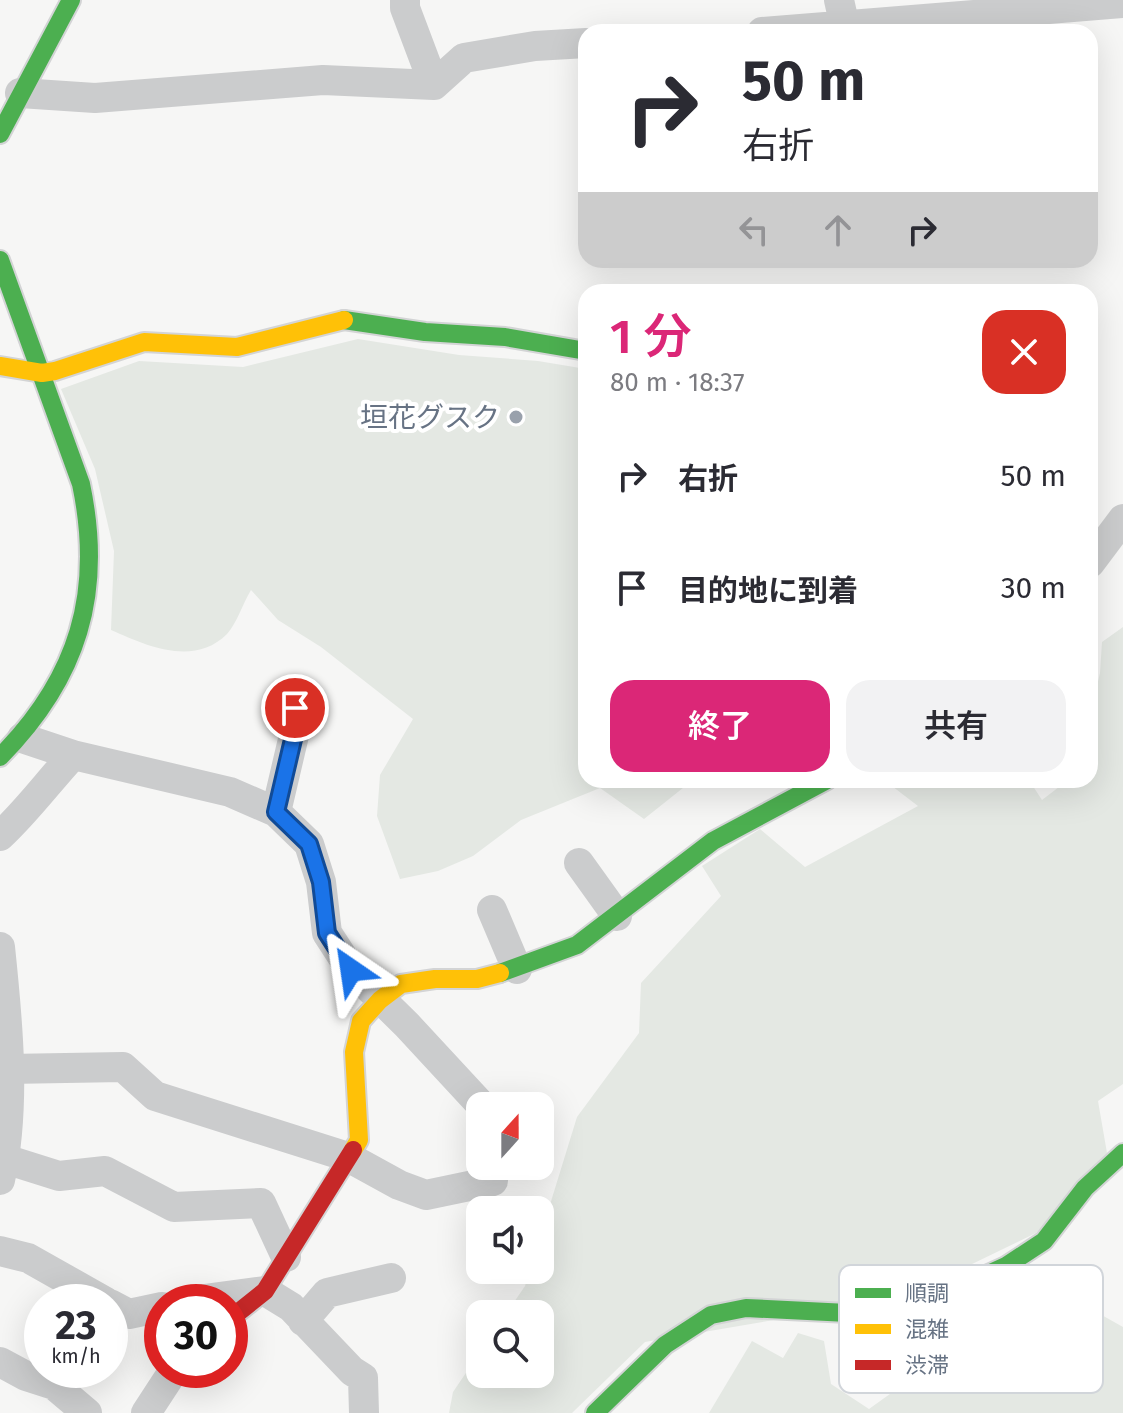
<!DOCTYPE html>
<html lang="ja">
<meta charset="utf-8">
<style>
body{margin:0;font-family:"Fira Sans","Noto Sans JP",sans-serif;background:#f2f2f3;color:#2b2b33;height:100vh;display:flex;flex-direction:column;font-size:30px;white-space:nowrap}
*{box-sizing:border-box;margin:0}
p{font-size:26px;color:#7c7c81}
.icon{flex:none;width:44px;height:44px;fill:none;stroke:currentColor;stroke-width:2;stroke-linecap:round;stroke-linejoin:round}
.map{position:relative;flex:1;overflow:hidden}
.details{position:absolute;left:578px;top:284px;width:520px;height:504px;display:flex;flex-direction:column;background:#fff;border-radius:24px;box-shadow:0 8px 32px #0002}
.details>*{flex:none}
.guide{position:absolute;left:578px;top:24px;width:520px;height:244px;border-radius:24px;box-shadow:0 8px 32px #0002;background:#fff;color:#2b2b33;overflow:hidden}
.needle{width:52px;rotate:21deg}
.controls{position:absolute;left:466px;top:1092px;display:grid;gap:16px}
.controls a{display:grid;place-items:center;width:88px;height:88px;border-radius:16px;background:#fff;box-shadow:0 8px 32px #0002;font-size:40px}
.speed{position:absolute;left:24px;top:1284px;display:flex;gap:16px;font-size:40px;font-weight:700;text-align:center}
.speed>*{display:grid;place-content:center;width:104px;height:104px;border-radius:50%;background:#fff;box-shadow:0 8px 32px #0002;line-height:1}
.speed small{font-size:20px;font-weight:400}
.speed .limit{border:12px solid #d22;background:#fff;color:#111}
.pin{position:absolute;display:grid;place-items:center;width:68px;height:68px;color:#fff;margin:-34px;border:4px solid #fff;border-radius:50%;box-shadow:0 2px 8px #0007}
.me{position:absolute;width:88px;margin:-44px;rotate:328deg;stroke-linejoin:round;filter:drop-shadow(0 0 6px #0008)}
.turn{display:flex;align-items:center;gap:28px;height:168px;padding:0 32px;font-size:36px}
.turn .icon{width:104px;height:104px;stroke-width:2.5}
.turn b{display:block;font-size:56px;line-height:68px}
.lanes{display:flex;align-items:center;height:76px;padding:0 32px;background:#0003;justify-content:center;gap:40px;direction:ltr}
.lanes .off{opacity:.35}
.round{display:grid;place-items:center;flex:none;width:84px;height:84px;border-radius:24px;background:#f2f2f3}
.headline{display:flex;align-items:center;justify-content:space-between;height:136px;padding:0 32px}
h1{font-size:48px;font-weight:600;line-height:60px;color:#db2777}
.cta{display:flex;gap:16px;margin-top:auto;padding:16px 32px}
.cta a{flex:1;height:92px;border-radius:24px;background:#db2777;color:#fff;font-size:32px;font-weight:600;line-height:92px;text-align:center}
.cta a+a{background:#f2f2f3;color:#2b2b33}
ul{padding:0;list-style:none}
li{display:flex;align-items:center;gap:24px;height:112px;padding:0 32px}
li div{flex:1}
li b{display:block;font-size:30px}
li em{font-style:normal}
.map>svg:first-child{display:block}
.green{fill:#e4e8e3}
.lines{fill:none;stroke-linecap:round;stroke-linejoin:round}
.fast-casing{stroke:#d3d4d5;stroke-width:22}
.slow-casing{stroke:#d3d4d5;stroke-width:22}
.jam-casing{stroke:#d3d4d5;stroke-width:22}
.street{stroke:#cbcccd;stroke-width:30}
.fast{stroke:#4caf50;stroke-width:18}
.slow{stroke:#ffc107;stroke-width:18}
.jam{stroke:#c62828;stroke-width:18}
.route-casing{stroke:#114b97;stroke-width:20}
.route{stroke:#1a73e8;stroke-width:14}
.poi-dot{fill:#99a1ac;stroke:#fff;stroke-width:3}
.labels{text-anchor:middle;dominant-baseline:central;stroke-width:8;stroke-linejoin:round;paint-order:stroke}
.poi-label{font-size:28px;fill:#677384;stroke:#fff;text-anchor:end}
.key{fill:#fff;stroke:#d1d5da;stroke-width:2}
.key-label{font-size:22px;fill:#677384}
</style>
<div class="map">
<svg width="1123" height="1413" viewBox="0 0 1123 1413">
<rect width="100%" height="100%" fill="#f6f6f5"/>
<path class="green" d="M358,339L459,355L538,361L586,369V780H693L644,819L600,788L521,820L473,856L438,871L400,879L377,816L380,775L413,719L321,647L278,620L251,590C243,603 237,623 227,634C194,667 147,646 111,630L114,551L95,469L61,389L139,361L243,367Z
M1123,627V1084L1098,1101L1107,1153L1036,1233L902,1298L645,1342L572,1413H449L453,1392L480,1352V1374H540V1314H506L525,1286L530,1270H540V1237L577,1117L639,1033L641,983L721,896L702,866L760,829L805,867L918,806L884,780H1029L1042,800L1068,780H1090V715L1100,673L1102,642Z
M1016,1276L1066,1295L1123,1327V1413H709L752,1341L783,1358L798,1333L824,1341L831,1384L869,1409L922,1371L903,1331Z"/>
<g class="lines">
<defs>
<path id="fast" d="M0,134L71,0
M0,260L81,484C104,593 78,678 0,757
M344,320L425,332L505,337L586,351
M500,973L577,945L713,841L827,780
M595,1413L665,1345L711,1315L746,1308L868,1314L909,1310L1006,1266L1044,1241L1085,1188L1123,1153"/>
<path id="slow" d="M0,366L42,373L55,371L144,342L237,347L344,320
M353,1150L359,1140L354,1052L361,1021L380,1000L401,984L435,979H477L500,973"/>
<path id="jam" d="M230,1319L265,1291L353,1150"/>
</defs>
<use href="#fast" class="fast-casing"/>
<use href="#slow" class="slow-casing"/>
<use href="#jam" class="jam-casing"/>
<path class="street" d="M405,0V8L434,85
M839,0L845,27
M762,32L1123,3
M20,93L95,98L323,80L434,85L464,58L535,46L586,43
M1090,563L1123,519
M73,755L230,792L276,812L309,844L321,882L327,933L351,970L407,1025L482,1106
M276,812L295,731V708
M0,836C27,811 48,782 73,755L22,738
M579,863L617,916
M492,910L517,969
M0,947C8,1023 16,1106 0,1180
M8,1069L123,1067L155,1096L348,1157L399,1185L426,1195L493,1181L492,1166
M5,1159L59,1176L105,1171L174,1207L261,1203L286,1257
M0,1251L28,1258L106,1302
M182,1302L265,1291L291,1307L352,1371L363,1378L364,1413
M110,1304L129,1314L162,1307
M303,1321L327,1293L391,1278
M0,1362L26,1376L54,1385L87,1413
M146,1413L174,1370"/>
<use href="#fast" class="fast"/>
<use href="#slow" class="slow"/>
<use href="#jam" class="jam"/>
</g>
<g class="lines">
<defs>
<path id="route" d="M295,708V731L276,812L309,844L321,882L327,933L351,970"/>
</defs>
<use href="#route" class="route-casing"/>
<use href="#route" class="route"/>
</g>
<circle class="poi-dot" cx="516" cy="417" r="8"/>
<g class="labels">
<g class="poi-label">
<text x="500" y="417">垣花グスク</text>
</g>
</g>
<rect x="839" y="1265" width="264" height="128" rx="12" class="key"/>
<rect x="855" y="1288" width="36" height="10" fill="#4caf50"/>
<rect x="855" y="1324" width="36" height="10" fill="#ffc107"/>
<rect x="855" y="1360" width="36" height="10" fill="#c62828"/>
<g class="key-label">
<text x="905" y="1301">順調</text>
<text x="905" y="1337">混雑</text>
<text x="905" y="1373">渋滞</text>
</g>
</svg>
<div class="controls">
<a><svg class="needle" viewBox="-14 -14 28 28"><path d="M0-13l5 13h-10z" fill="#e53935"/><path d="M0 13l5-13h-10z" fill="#7c7c81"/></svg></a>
<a><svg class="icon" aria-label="sound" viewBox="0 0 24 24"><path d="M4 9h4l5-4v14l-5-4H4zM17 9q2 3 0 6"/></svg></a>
<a><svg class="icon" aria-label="search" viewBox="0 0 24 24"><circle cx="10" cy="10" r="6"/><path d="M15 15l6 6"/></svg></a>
</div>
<div class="speed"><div>23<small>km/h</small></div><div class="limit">30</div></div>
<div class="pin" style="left:295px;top:708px;background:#d93025"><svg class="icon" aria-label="arrive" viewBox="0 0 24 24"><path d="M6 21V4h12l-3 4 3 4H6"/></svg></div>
<svg class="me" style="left:351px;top:970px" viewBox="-20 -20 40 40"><path d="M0-17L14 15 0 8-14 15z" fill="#1a73e8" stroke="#fff" stroke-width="4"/></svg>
<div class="guide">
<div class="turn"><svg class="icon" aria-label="right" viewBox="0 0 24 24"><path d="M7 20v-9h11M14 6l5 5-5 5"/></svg><div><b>50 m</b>右折</div></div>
<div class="lanes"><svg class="icon off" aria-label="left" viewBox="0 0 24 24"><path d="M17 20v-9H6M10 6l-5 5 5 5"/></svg><svg class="icon off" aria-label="ahead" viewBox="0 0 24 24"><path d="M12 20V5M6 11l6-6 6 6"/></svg><svg class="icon" aria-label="right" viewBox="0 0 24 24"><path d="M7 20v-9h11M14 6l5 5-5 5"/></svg></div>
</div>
<section class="details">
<div class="headline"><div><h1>1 分</h1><p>80 m · 18:37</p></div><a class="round" style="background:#d93025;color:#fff"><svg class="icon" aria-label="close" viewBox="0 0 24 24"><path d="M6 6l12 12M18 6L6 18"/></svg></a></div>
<ul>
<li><svg class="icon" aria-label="right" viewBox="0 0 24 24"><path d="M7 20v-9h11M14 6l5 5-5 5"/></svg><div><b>右折</b></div><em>50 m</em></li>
<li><svg class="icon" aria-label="arrive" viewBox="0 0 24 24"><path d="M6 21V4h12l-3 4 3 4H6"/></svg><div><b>目的地に到着</b></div><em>30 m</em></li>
</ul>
<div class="cta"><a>終了</a><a>共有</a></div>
</section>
</div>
